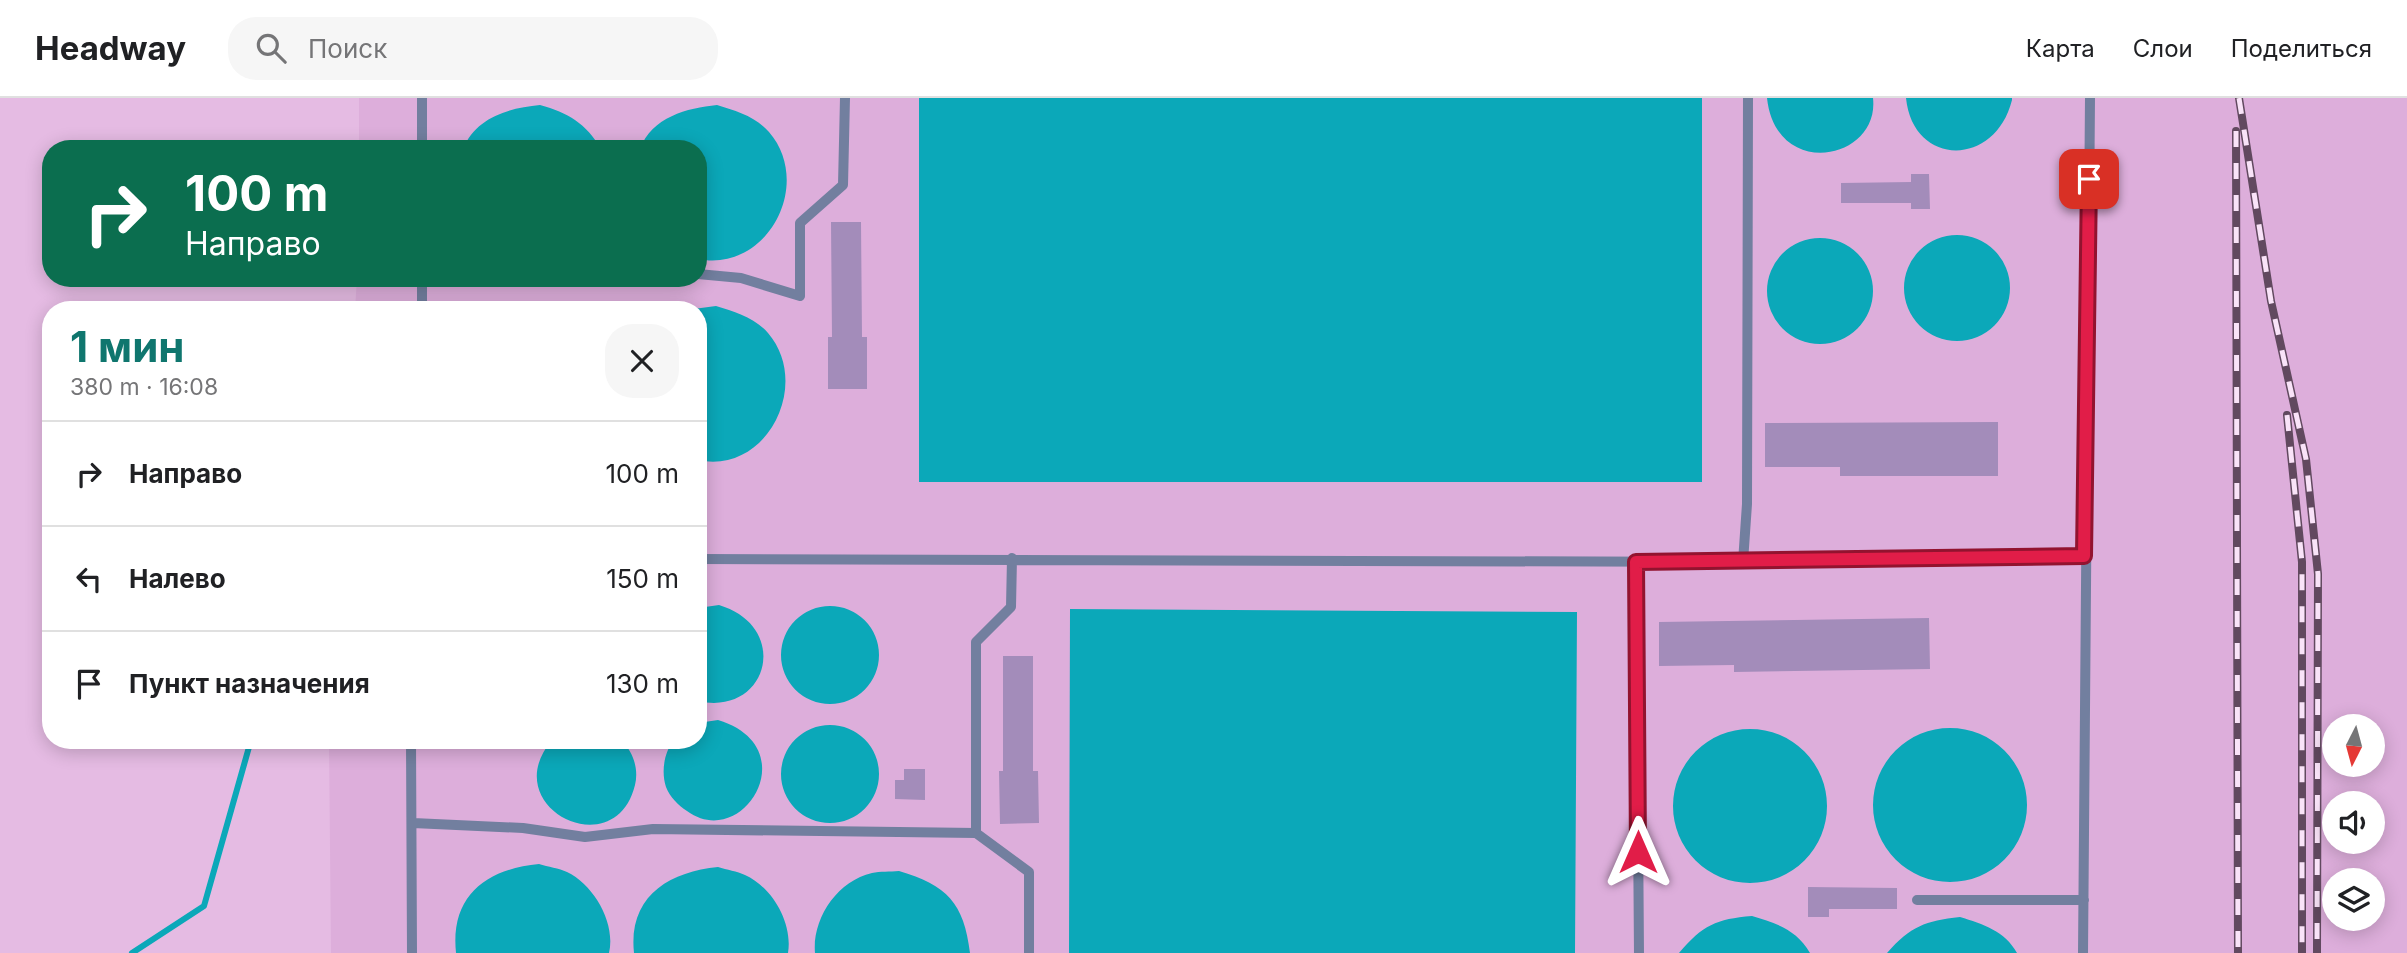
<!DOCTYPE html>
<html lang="ru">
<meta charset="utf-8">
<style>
body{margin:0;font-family:Inter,sans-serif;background:#f6f6f6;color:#202124;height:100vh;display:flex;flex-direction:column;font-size:26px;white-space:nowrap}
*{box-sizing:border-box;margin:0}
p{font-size:23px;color:#757577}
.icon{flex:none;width:38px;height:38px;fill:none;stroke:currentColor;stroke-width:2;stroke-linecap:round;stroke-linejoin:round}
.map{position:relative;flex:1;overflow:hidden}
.details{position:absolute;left:42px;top:203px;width:665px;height:448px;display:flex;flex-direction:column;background:#fff;border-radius:28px;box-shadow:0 4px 18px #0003}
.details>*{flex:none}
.banner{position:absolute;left:42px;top:42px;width:665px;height:147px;border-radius:28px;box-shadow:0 4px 18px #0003;background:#0b6e4f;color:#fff;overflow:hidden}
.needle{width:46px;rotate:186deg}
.tools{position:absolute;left:2322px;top:616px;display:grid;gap:14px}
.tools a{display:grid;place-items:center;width:63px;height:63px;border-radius:50%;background:#fff;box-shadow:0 4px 18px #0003;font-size:35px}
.pin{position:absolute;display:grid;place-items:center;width:60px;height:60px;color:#fff;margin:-30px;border-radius:14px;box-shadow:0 4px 10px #0006}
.me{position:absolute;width:77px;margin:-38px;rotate:0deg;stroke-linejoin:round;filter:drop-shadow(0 0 5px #0008)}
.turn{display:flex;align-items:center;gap:24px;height:147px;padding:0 28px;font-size:32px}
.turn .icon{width:91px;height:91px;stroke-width:2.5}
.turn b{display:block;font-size:49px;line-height:60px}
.round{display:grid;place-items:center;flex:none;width:74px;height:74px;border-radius:28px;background:#f6f6f6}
.summary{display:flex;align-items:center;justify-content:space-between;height:119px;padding:0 28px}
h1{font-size:42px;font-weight:700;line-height:52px;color:#0f766e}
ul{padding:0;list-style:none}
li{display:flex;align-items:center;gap:21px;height:105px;padding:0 28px;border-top:2px solid #e0e0e0}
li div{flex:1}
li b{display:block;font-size:26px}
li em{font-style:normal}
header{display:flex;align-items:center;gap:42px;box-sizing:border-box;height:98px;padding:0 35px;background:#fff;border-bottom:2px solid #e0e0e0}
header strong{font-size:33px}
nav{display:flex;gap:38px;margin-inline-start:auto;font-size:24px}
.search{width:490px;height:63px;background:#f6f6f6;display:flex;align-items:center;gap:18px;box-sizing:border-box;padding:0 24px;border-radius:28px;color:#757577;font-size:26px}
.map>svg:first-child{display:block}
.built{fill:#ddaedb;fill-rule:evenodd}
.water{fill:#0ba8b9}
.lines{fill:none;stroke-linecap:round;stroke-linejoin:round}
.stream{stroke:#0ba8b9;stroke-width:6}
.building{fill:#a38cba}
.lane{stroke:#727f9f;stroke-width:10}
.rail-casing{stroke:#61495f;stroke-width:8}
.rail{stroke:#f9e3f8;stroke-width:5;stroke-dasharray:16;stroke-linecap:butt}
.route-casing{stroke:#92132f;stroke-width:18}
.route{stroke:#e11d48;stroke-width:12}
</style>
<header>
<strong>Headway</strong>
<div class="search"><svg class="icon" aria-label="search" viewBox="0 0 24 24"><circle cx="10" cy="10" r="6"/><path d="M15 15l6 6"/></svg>Поиск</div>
<nav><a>Карта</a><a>Слои</a><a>Поделиться</a></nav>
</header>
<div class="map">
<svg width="2407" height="855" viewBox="0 0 2407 855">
<rect width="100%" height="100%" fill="#e5bbe3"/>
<path class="built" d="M359,0H2407V855H331L329,642H698V212H355L357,180H698V51H359ZM2334,628H2373V667H2334ZM2334,705H2373V744H2334ZM2334,782H2373V821H2334Z"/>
<path class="water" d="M919,0H1702V384H919Z
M1767,0H1873C1880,62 1776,83 1767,0Z
M1906,0H2012V2C1995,70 1913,69 1906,0Z
M540,7C568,15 586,25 601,51H463C476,19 509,10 540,7Z
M717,7C736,13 755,18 769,34C814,86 767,175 698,161V51H640C652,19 687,10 717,7Z
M1904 190a53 53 0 1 1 106 0a53 53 0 1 1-106 0Z
M1767 193a53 53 0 1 1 106 0a53 53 0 1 1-106 0Z
M716,208C735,214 754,219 768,235C812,286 767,377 698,362V212H686Z
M719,507C792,529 768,619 698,603V510Z
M781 557a49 49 0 1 1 98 0a49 49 0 1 1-98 0Z
M1070,511L1577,514L1575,855H1069Z
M718,622C807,649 743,754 687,713C678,707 670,699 666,689C661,674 664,654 674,642H698V625Z
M781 676a49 49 0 1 1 98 0a49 49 0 1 1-98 0Z
M1873 707a77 77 0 1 1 154 0a77 77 0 1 1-154 0Z
M1673 708a77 77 0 1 1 154 0a77 77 0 1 1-154 0Z
M552,642H621C633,653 639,671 635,687C615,769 495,709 552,642Z
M539,766C548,769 559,770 567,774C594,787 616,825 609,855H456C450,797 487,771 539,766Z
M718,769C727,772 737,773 745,777C772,789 793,825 788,855H634C628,799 668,774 718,769Z
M899,773C947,787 964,805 970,855H815C812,821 837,783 872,775C880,773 890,774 899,773Z
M1752,818C1776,825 1797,832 1810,855H1679C1703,827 1716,821 1752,818Z
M1960,819C1983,826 2005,833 2017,855H1887C1911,828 1925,823 1960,819Z"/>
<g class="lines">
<path class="stream" d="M132,855L204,808L251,642"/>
</g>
<path class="building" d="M1911,76H1929L1930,111H1911V105H1841V85L1911,84Z
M831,124H861L862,239H867V291H828V239H832Z
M1998,324V378H1840V369H1765V325Z
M1929,520L1930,571L1734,574V567L1659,568V524Z
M1003,558H1033V673H1038L1039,725L1000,726L999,673H1003Z
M904,671H925V702L895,701V682H904Z
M1808,789L1897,790V811H1829V819H1808Z"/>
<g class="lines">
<path class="lane" d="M422,0V51
M698,176L741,180L800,198V125L843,87L845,0
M422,180V212
M1012,460L1011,509L976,544V735L1029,774V855
M698,461L1743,464L2084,458
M1636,464L1639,855
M1743,464L1747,406L1748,0
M411,642L412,855
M413,725L523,730L585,739L653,731L976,735
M1917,802H2084
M2083,855L2090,0"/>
<defs>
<path id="rail" d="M2239,0L2271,203L2306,361L2318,476L2317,855
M2236,33L2238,855
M2287,317L2302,464V855"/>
</defs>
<use href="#rail" class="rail-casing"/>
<use href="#rail" class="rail"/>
</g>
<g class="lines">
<defs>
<path id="route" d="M1638,754L1636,464L2084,458L2089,81"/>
</defs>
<use href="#route" class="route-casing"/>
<use href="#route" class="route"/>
</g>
</svg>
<div class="tools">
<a><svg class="needle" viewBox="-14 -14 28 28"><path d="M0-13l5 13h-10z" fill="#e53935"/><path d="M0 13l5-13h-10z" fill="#757577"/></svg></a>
<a><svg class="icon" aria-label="sound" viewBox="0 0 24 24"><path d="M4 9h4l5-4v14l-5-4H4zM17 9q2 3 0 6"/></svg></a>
<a><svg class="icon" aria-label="layers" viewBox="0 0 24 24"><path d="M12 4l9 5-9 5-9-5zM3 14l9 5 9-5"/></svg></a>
</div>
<div class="pin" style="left:2089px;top:81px;background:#d93025"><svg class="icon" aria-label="arrive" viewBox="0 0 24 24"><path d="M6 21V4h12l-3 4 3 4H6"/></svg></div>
<svg class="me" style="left:1638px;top:754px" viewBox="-20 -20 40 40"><path d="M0-17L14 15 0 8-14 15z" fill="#e11d48" stroke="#fff" stroke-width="4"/></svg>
<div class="banner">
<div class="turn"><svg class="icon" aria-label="right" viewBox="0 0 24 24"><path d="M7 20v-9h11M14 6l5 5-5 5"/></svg><div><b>100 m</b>Направо</div></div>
</div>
<section class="details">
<div class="summary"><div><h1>1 мин</h1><p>380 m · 16:08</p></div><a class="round"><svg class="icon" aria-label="close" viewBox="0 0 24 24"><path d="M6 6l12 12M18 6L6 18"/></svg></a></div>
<ul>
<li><svg class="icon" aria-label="right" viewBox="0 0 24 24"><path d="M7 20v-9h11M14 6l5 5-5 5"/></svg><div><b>Направо</b></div><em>100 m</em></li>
<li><svg class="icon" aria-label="left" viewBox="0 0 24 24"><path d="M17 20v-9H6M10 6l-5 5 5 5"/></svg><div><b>Налево</b></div><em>150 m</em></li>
<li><svg class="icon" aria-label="arrive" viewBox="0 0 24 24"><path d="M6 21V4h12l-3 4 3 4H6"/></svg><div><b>Пункт назначения</b></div><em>130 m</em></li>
</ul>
</section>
</div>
